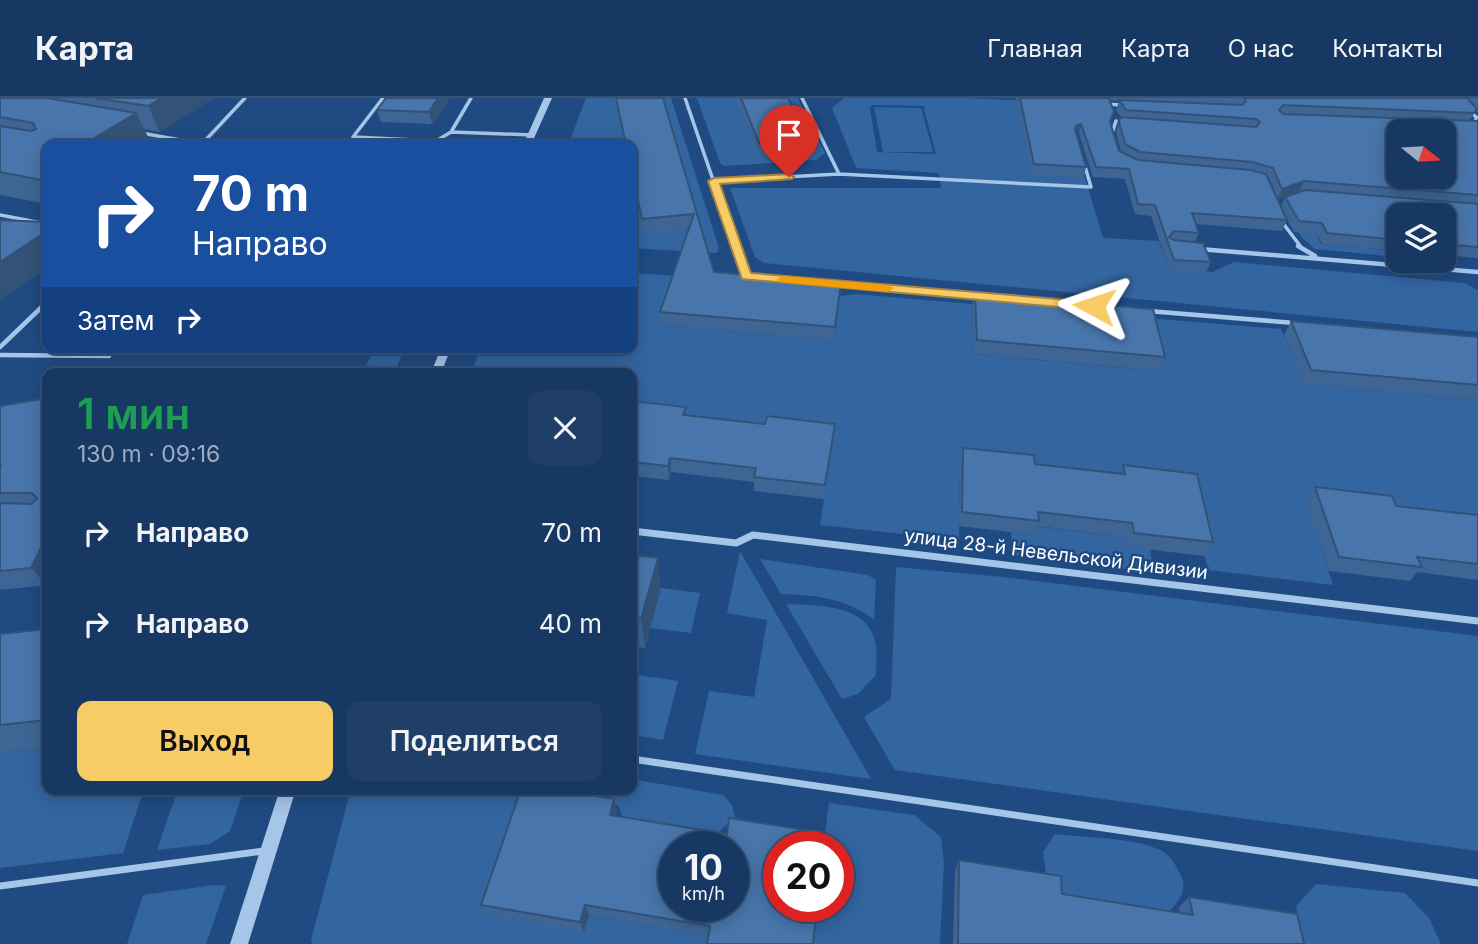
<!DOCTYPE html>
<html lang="ru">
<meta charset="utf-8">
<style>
body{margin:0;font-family:Inter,sans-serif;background:#203f68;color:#f1f3f6;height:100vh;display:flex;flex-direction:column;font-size:26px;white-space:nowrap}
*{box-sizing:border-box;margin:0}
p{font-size:23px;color:#9eacbe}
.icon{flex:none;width:38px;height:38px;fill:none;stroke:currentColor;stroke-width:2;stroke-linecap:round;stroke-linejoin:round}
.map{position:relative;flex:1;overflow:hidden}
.panel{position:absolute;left:42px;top:270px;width:595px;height:427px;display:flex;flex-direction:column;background:#173862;border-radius:14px;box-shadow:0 4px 18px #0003,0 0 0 2px #365277}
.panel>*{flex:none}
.hud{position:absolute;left:42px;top:42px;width:595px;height:214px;border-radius:14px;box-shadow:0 4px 18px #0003,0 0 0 2px #365277;background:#1a4fa0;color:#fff;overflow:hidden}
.needle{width:46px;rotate:108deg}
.buttons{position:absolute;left:1386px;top:21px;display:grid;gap:14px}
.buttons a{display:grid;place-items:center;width:70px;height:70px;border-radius:14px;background:#173862;box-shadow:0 4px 18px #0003,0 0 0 2px #365277;font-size:35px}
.speed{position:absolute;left:658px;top:733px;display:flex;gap:14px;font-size:35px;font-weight:700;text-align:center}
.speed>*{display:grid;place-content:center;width:91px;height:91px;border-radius:50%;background:#173862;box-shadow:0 4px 18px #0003,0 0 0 2px #365277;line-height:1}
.speed small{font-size:18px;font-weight:400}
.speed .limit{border:10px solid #d22;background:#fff;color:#111}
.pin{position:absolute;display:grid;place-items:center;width:60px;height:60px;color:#fff;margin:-72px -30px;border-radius:50% 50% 50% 0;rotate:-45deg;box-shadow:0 0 7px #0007}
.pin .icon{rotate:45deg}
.me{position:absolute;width:77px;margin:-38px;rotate:275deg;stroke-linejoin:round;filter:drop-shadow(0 0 5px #0008)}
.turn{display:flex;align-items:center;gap:24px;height:147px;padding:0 35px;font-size:32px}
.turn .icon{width:91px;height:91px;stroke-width:2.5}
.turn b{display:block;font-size:49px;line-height:60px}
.then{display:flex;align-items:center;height:66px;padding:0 35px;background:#0003;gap:14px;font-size:26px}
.round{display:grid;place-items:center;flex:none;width:74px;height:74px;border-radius:14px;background:#203f68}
.overview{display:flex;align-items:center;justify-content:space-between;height:119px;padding:0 35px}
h1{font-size:42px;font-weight:600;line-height:52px;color:#1e9e55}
.button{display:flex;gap:14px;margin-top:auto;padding:14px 35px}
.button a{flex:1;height:80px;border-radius:14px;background:#f7cb65;color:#111;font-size:28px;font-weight:600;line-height:80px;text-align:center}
.button a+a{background:#203f68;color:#f1f3f6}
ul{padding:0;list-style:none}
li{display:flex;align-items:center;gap:21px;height:91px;padding:0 35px}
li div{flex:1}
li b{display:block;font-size:26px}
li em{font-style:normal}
header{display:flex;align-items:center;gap:42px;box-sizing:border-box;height:98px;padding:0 35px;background:#173862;border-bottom:2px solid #365277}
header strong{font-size:33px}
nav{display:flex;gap:38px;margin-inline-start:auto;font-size:24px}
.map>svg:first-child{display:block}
.green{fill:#3365a0;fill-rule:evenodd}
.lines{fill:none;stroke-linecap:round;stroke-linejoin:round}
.service-far2{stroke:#a5c5e9;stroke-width:3.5}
.service-far1{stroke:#a5c5e9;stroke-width:4.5}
.service{stroke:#a5c5e9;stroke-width:7}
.minor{stroke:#a5c5e9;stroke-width:7}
.tertiary{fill:#a5c5e9;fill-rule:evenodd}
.wall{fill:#3e6593;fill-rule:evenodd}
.shaded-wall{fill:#325278}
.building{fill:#4875ab;stroke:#325278;stroke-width:2;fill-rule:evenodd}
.route{fill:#f7cb65;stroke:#a18442;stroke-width:2}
.slow{fill:#f59e0b}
.labels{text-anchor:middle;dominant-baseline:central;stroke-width:5;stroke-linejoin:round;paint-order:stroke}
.street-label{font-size:19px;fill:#fff;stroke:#1f4b82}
</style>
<header>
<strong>Карта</strong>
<nav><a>Главная</a><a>Карта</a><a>О нас</a><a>Контакты</a></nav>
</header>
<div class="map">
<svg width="1478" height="846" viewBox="0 0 1478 846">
<rect width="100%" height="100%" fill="#1f4b82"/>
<path class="green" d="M586,0H671L719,150L717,155L632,150V47H568Z
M697,0H798L825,55L816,62L724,68L720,65Z
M844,0H965L1052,4L1065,13L1103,140L1159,143L1170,172L1212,174L1234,164L1465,185L1478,192V234L764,165L755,159L730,90H941L939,75L856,70L832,10ZM872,7L925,8L924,11L936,56L877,54L870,10Z
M874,9L921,10L933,54H883Z
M1305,111L1321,146L1398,153V159L1315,151L1301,139L1290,115Z
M632,175L693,179L662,227L834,243L840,198L856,196L972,206L974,256L1158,273L1146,220L1281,231L1304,286L1478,302V423L1307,403L1333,487L1208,472L1190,390L960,364L959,442L820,427L833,340L632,317V275H472L480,250H632Z
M375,250H405L394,275H362Z
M1033,428L1126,439L1128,448L1150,451L1153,474L1013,457L1011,434L1033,437Z
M740,453L871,681L695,656L709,593L754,599L767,522L727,515Z
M760,461L868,477L876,482L874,522C846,500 815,497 781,496Z
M896,469L1003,479L1478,538V753L895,672L864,619L891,601Z
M661,490L700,495L691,535L650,530Z
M786,506C814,507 863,506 874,539C878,550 876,566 876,577L858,596L842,601Z
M632,576L678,583L663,642L632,637Z
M47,650V691H144L123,755L0,770V655Z
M632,681L723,697L732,707L735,719L717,736L623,723L619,708L608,705L603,699L606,691H632Z
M178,691H244L230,733L210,746L157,752Z
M351,691H530L584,834L589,817L711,838L709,846H313L311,842Z
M829,705L914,717L941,739L944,765L940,846H813L817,809L838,808V749H823Z
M1055,736C1085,740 1136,739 1162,753C1172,759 1176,768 1181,778C1189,795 1175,808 1163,819L1067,802L1059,787L1046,775L1043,754Z
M1316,786L1405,795L1429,820L1441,846H1305L1296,808Z
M214,787L226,788L206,846H127L143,797Z"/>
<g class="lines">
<path class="service-far2" d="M471,0L451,34L532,37
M685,0L736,149
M1093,0L1102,6L1123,7
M1469,12L1477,20L1471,29
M141,35L203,46
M1112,35L1116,23
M353,39L436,43L451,34
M353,39L383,0
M201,47L245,0
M839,76L1091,89L1084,65
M714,83L839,76L802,0
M0,117L47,126
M1282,124L1301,149"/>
<path class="service-far1" d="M736,148L746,178L751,179
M1298,148L1315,158
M1199,151L1478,174
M834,186L981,198
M1148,213L1295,225
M0,249L47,204
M0,257L109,258"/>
<path class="service" d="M632,661L1478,785
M0,788L264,753"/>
<path class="minor" d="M632,433L736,445L753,437L1478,523"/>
<path class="tertiary" d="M544,0H552L531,47H523Z
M441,250H451L441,275H431Z
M280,691H296L248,846H230Z"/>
</g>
<path class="wall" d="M0,0H212V1L160,34L144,31L149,41L47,47V106L0,97Z
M450,0L432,26L381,24L377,12Z
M614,0H663L714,174L840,198L834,243L661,227L660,214L689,130L643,135L632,81V47H624Z
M736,0H788L808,40L807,53L759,57Z
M1016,0H1478V15L1476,13L1469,23H1477L1478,22V161L1477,160L1444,157V117H1398V153L1322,146L1317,136L1294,134L1284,116L1287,122L1282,133L1196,126L1199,135L1195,144L1211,164L1206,175L1170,172L1151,118L1135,116L1125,81L1093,79L1079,36H1077L1086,69L1084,79L1032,76ZM1110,2L1119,3L1116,12L1121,19L1116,33L1121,54L1119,53L1110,26ZM1299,94L1285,99L1281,109L1278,101Z
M975,196L1165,259L1159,273L974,256L972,210Z
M1291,223L1478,239V302L1303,286L1284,237Z
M47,300V487L0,492V395Z
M632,303L686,318L833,340L824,401L754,393V384L671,374L669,382L632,378Z
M963,350L1035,366L1120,376L1123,367L1213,444L1205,458L1127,449L1126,439L1037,428L1034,437L959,428L960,364Z
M1315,389L1396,408L1478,417V482L1417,474L1410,483L1329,473L1306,403Z
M632,457L661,490L645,550L632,548Z
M47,531V650L0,655V536Z
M617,713L615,718L727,736L708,838L589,817L584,834L487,817L481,807Z
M959,762L1062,796L1180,815L1179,809L1189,799L1304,846H953L955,773Z"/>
<path class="shaded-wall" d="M162,0H212V1L160,34L148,8Z
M438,0H450L432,26L429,14Z
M136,15L149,41L139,47H83Z
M1081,26L1079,36L1074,37L1077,27Z
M1304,83L1299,94L1277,101L1282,91Z
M47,133V170L0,202V164Z
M670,360L671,374L669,382L668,368Z
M47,437V488L31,470Z
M658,460L661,490L645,550L641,521Z
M614,701L617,713L612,729L610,717Z
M585,807L589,817L584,834L580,824Z"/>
<path class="building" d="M0,0H47L136,15L83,47H47V83L0,74V28L31,33L36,31L33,25L0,19Z
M95,0H162L148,8Z
M386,0H438L429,14L377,12Z
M616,0H663L714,174L841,185L835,229L660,214L694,116L642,121L632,74V47H626Z
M741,0H788L808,40L759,45Z
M1020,0H1108L1109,1L1114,13L1110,24L1119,53L1138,62L1251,72L1266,76L1287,122L1192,115L1199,135L1174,133L1169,139L1174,142L1203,145L1211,164L1174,162L1155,107L1138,106L1129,71L1096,69L1081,26L1077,27L1075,31L1086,69L1034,66Z
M1244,0H1467L1477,11L1474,15L1283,7L1279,12L1283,16L1477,23L1478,22V97L1304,83L1282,91L1273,70L1252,64L1140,54L1125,46L1119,24L1121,19L1256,29L1260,24L1256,21L1126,12L1119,2L1242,7L1246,3ZM1398,33H1444V79H1398Z
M1305,92L1478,106V149L1444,146V117H1398V142L1327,135L1322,125L1299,123L1285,99Z
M0,122L47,124V133L0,164Z
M975,196L1153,211L1165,259L977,242Z
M1291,223L1478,239V287L1311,272Z
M212,270L211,275H185Z
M47,300V437L31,470L0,473V405L32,406L37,400L32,395H0V370L1,368H0V308Z
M632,303L686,309L683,317L765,326L767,318L835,326L825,387L754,379L756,370L670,360L668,368L632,364Z
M963,350L1034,357L1035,366L1125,376L1123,367L1197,376L1213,444L1134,435L1132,425L1038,414L1039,423L962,414Z
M1315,389L1392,398L1396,408L1478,417V466L1417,459L1422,469L1339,459Z
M632,457L658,460L641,521L632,519Z
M47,531V622L0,627V536Z
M521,691H551L614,701L610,717L727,736L729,720L825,735L823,749H779V808H817L813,846H707L710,828L585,807L580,824L481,807ZM674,749H733V808H674Z
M959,762L1061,778L1062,796L1193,817L1189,799L1297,816L1304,846H958Z"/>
<path class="route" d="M789,76L794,79L792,81L720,86L751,175L1094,204L1100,208L1094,212L742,181L708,83L714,80Z"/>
<path class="slow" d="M783,178L888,187L894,190L888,194L779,184L777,181Z"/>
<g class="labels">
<g class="street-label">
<text transform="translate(1056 456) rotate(7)">улица 28-й Невельской Дивизии</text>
</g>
</g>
</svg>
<div class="buttons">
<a><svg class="needle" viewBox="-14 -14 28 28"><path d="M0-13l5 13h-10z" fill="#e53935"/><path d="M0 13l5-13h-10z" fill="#9eacbe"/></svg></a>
<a><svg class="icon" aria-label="layers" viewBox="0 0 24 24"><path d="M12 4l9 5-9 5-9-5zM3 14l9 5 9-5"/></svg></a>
</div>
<div class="speed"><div>10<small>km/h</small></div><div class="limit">20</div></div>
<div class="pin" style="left:789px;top:79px;background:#d93025"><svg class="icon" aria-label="arrive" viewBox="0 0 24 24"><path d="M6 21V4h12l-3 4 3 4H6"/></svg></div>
<svg class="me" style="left:1094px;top:208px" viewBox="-20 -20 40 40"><path d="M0-17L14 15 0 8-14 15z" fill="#f7cb65" stroke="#fff" stroke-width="4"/></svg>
<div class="hud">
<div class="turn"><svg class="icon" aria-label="right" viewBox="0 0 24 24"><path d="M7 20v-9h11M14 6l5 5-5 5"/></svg><div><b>70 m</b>Направо</div></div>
<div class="then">Затем<svg class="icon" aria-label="right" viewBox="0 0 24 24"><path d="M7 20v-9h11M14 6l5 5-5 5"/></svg></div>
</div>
<section class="panel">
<div class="overview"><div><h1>1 мин</h1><p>130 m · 09:16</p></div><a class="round"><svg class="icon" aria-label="close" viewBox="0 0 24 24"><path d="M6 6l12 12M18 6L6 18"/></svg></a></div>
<ul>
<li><svg class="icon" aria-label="right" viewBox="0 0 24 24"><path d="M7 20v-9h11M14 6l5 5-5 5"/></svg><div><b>Направо</b></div><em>70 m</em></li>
<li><svg class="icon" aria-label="right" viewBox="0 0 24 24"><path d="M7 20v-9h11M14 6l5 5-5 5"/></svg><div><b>Направо</b></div><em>40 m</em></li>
</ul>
<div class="button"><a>Выход</a><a>Поделиться</a></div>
</section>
</div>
